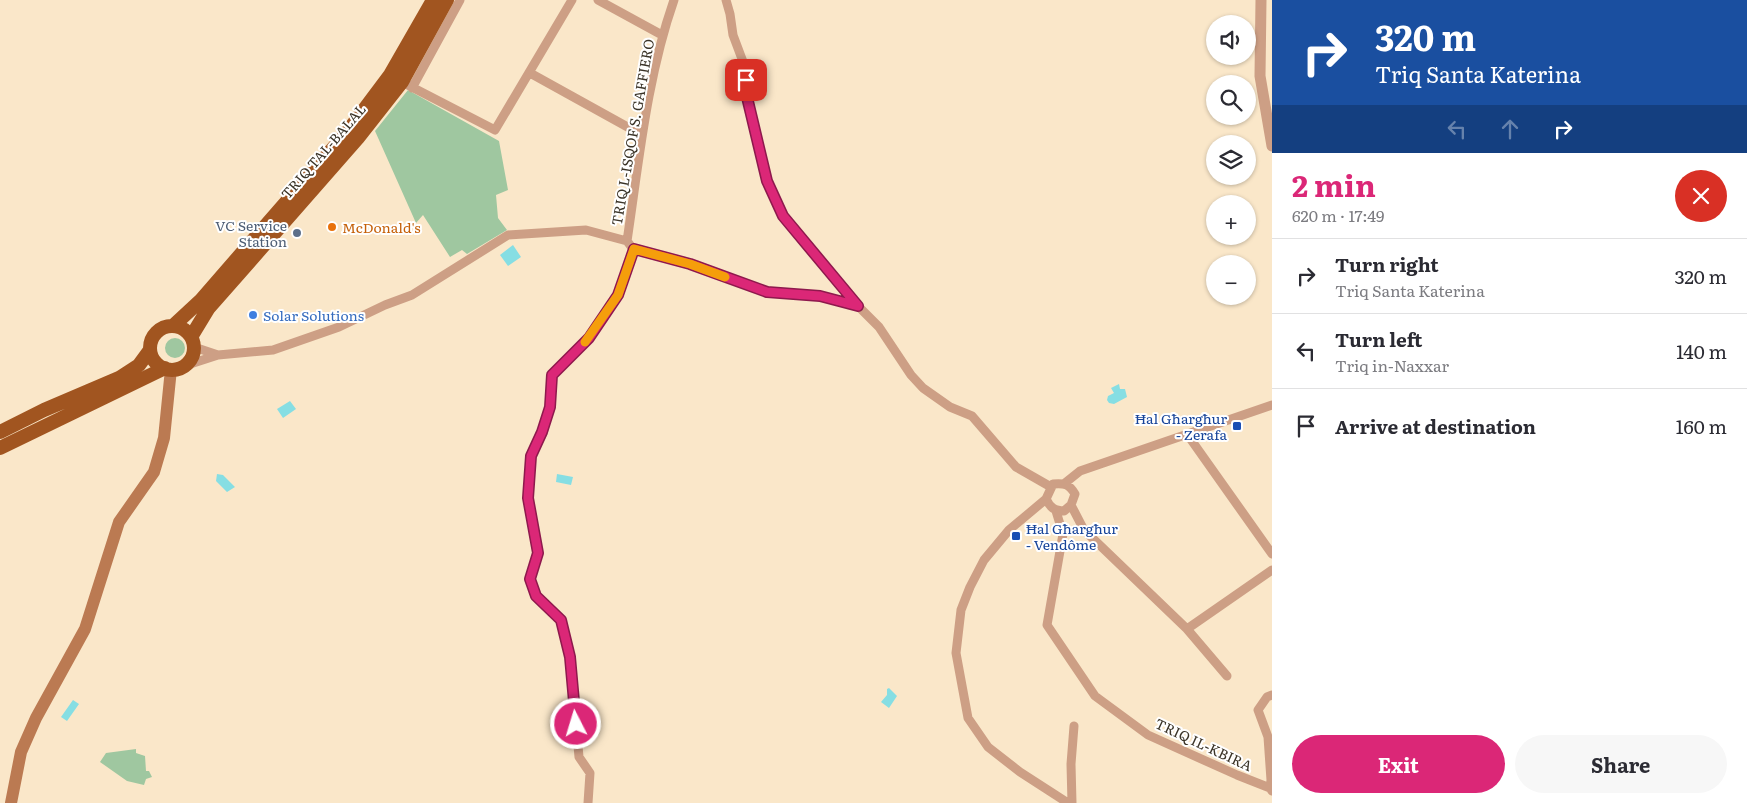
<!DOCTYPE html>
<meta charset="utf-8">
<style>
body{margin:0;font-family:Literata,serif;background:#f7f7f7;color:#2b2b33;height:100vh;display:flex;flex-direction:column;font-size:19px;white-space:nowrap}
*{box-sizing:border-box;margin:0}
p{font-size:16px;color:#7c7c81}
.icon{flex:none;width:28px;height:28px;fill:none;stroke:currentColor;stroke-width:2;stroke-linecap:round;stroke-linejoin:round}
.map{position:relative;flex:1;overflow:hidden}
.panel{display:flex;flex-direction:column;background:#fff;width:475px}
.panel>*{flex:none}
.banner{background:#1a4fa0;color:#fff;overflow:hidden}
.controls{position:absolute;left:1206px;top:15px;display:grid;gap:10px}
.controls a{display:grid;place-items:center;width:50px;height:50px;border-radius:50%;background:#fff;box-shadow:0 1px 4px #0004;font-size:25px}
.pin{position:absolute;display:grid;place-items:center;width:42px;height:42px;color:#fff;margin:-21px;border-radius:10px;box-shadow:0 2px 8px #0006}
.me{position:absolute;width:55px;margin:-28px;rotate:355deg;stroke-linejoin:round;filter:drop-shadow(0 0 4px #0008)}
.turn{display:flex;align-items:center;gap:18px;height:105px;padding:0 20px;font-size:22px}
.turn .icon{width:65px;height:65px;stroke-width:2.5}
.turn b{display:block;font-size:35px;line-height:42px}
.lanes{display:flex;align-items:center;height:48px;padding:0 20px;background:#0003;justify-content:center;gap:25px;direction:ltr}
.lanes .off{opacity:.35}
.round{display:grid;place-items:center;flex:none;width:52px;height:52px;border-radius:26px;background:#f7f7f7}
.summary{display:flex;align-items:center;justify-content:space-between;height:85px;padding:0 20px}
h1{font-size:30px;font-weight:700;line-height:38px;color:#db2777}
.cta{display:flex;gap:10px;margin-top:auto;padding:10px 20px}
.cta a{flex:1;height:58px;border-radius:30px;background:#db2777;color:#fff;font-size:20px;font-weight:700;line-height:58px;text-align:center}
.cta a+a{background:#f7f7f7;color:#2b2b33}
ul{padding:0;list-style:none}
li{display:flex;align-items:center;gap:15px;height:75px;padding:0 20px;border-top:1px solid #e1e1e2}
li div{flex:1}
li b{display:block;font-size:19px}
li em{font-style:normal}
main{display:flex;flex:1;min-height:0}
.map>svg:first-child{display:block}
.green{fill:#9fc7a0}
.water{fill:#86dee3}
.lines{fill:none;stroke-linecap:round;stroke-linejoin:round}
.minor{stroke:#cd9f85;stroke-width:9}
.tertiary{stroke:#cd9f85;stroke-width:11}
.secondary{stroke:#bb7a52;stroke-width:12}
.trunk{stroke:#a15520;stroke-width:14}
.route-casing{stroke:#8e194d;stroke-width:12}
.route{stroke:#db2777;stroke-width:9}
.slow{stroke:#f59e0b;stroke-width:9}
.food-dot{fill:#e8710a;stroke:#fff;stroke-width:2}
.service-dot{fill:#5c6f8a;stroke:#fff;stroke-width:2}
.shop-dot{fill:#3f7fe0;stroke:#fff;stroke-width:2}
.transit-dot{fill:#1a4fb4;stroke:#fff;stroke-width:2}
.labels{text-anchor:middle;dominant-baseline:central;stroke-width:4;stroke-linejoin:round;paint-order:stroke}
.street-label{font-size:14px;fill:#3b3428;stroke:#fff}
.service-label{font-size:14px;fill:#4e5e75;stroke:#fff;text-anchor:end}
.food-label{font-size:14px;fill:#c56008;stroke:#fff;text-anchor:start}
.shop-label{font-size:14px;fill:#366cbe;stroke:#fff;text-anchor:start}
.transit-label{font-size:14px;fill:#164399;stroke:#fff;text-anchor:end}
</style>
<main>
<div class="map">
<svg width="1272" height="803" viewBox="0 0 1272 803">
<rect width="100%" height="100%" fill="#fae7c9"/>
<path class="green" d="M408,90L499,141L508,190L496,195L498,218L507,230L467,254L462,250L450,257L423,215L416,223L375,131Z
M165 348a10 10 0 1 1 20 0a10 10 0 1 1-20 0Z
M136,749V753L145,756L146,771H149L152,777L146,779L144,785L127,781L100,762L106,753Z"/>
<path class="water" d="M513,245L521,257L508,266L500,255Z
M1119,384L1120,389H1125L1127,397L1114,404L1109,403L1107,400L1108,396L1114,393L1111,388Z
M290,401L296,409L283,418L277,409Z
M217,474L223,475L235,487L227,492L216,481Z
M557,474L573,477L571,485L556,482Z
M889,688L897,696L889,708L881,702L887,695V689Z
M73,700L79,704L67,721L61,717Z"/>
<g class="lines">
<path class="minor" d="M598,0L662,35
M726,0L730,14L733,35L745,67L746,93L767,181L783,215L858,306L879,327L911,375L923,388L950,407L972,416L1016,467L1051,487
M530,73L642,135
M402,82L495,130L572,0
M412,88L460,0
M627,241C639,161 647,77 674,0
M194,347L218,355
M181,367L218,355L273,350L339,327L385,305L412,295L508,235L586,230L627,241L633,249L690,264L767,292L820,296L858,306
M1187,434L1272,554
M1065,483L1080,471L1272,405
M1046,499C1050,507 1054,511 1064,511L1071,505L1075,494C1069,484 1065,483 1053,484L1046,499L1009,530L984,560L970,587L961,610L956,653L968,718L988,747L1020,772L1068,803
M1071,505L1084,530L1187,629L1227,676
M1056,511L1063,534L1047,625L1095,696L1148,735L1237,775L1270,788L1272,791
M1187,629L1272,570
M1270,788L1271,780L1268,737L1258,710L1267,697L1272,695
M588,803L590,773L579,757L570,657L561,620L536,596L531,579L538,553L528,498L531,456L543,433L550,407L552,375L589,338L618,295L633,249
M1072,803L1071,764L1074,726"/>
<path class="tertiary" d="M1261,0L1260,76L1272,146"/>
<path class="secondary" d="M11,803L21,752L36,718L85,629L119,522L154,472L164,438L171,369"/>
<path class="trunk" d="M173,326L200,301L348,131L390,75L433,0
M150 348a22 22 0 1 1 44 0a22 22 0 1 1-44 0Z
M191,337L208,309L358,138L402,82L447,0
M0,432L44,410L119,378L139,365L150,350
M0,448L165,368"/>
</g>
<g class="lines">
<defs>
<path id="route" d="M576,724L570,657L561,620L536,596L530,579L538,553L528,498L531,456L542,432L550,407L552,375L589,338L618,295L634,249L690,264L767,292L820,296L858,306L783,216L767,181L746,93V80"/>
</defs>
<use href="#route" class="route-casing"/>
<use href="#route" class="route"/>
<path class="slow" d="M585,342L618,295L634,249L690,264L725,277"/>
</g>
<circle class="food-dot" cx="332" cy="227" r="5"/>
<circle class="service-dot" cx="297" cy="233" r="5"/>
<circle class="shop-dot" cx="253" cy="315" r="5"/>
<g class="transit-dot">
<rect x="1232" y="421" width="10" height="10" rx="2.5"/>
<rect x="1011" y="531" width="10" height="10" rx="2.5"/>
</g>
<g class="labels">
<g class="street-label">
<text transform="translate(632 132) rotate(-80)">TRIQ L-ISQOF S. GAFFIERO</text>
<text transform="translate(323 151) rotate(-49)">TRIQ TAL-BALAL</text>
<text transform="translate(1204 744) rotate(25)">TRIQ IL-KBIRA</text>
</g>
<g class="service-label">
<text x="287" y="225">VC Service<tspan x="287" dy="16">Station</tspan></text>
</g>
<g class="food-label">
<text x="342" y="227">McDonald's</text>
</g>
<g class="shop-label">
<text x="263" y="315">Solar Solutions</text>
</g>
<g class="transit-label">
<text x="1227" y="418">Ħal Għargħur<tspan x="1227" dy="16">- Zerafa</tspan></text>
<text x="1026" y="528" text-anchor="start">Ħal Għargħur<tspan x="1026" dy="16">- Vendôme</tspan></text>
</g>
</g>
</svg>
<div class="controls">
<a><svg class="icon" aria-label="sound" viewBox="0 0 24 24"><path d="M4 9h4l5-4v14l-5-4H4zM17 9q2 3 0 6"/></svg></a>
<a><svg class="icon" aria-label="search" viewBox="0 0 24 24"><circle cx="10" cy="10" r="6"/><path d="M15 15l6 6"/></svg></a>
<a><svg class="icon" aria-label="layers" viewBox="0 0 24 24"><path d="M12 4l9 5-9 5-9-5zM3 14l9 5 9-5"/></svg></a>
<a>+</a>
<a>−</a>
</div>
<div class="pin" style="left:746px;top:80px;background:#d93025"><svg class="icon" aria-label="arrive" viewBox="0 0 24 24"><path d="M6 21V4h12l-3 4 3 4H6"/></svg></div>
<svg class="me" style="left:576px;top:724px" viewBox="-20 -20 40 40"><circle r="17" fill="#db2777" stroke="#fff" stroke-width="3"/><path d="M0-11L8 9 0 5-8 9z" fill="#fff"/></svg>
</div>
<section class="panel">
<div class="banner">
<div class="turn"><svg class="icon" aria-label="right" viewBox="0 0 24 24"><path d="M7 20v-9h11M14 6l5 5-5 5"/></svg><div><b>320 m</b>Triq Santa Katerina</div></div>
<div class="lanes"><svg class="icon off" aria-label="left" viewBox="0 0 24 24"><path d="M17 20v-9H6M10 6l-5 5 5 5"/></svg><svg class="icon off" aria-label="ahead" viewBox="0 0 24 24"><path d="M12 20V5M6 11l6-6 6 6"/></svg><svg class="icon" aria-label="right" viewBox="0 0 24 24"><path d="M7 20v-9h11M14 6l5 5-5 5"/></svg></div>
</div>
<div class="summary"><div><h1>2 min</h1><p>620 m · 17:49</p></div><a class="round" style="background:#d93025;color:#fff"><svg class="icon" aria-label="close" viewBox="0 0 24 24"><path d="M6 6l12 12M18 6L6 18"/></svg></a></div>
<ul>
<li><svg class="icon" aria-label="right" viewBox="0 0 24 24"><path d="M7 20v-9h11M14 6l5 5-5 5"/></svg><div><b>Turn right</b><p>Triq Santa Katerina</p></div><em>320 m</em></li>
<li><svg class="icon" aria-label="left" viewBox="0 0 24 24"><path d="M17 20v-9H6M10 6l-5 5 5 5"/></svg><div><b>Turn left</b><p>Triq in-Naxxar</p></div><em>140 m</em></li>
<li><svg class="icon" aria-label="arrive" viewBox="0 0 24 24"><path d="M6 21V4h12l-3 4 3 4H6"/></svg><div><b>Arrive at destination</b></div><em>160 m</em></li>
</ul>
<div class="cta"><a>Exit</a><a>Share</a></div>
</section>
</main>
